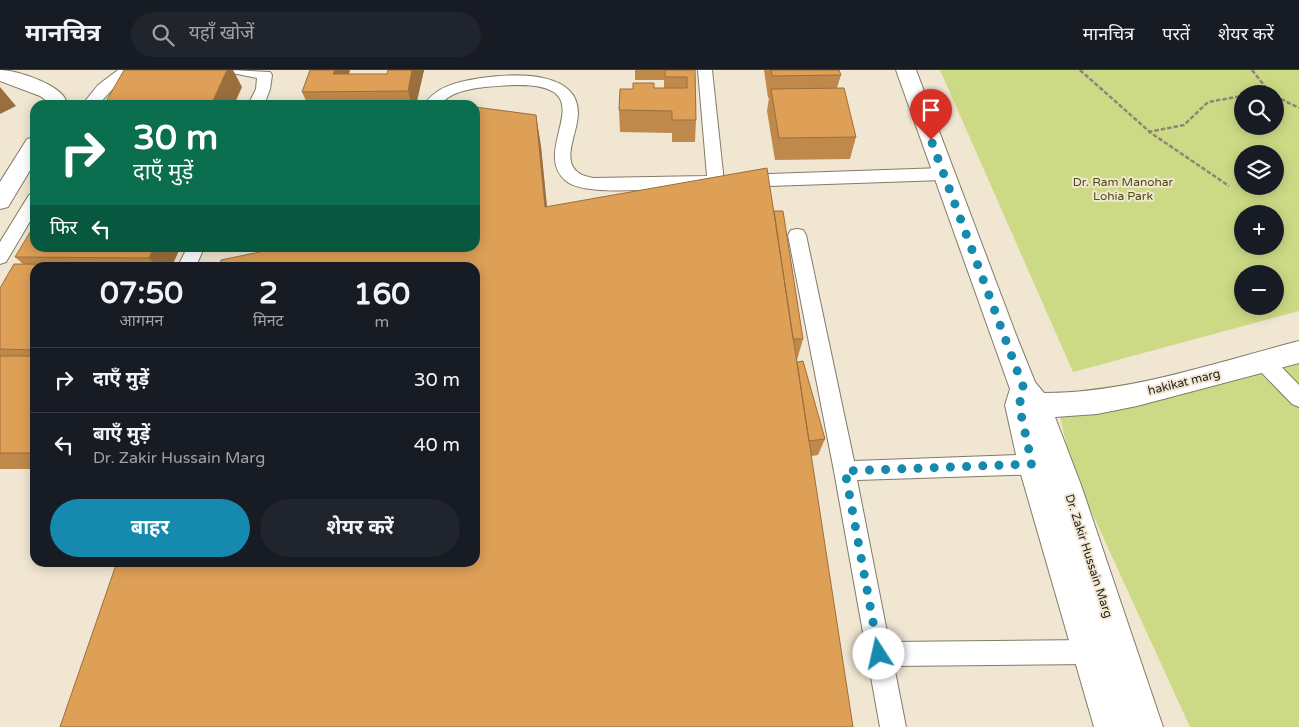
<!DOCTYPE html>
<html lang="hi">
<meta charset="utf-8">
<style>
body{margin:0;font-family:"Varela Round","Noto Sans Devanagari",sans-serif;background:#20242c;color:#f1f3f6;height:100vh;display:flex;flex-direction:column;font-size:19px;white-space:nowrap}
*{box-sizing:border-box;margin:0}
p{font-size:16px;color:#9ea1a6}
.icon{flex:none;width:28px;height:28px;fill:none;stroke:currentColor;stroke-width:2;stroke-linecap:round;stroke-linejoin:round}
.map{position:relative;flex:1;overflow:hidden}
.side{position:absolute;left:30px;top:192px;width:450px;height:305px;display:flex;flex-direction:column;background:#171b24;border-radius:15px;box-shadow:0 2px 12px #0003}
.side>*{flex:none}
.top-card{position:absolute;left:30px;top:30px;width:450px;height:152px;border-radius:15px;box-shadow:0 2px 12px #0003;background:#0b6e4f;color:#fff;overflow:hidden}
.buttons{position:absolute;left:1234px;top:15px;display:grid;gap:10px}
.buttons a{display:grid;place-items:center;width:50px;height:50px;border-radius:50%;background:#171b24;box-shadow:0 2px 12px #0003;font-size:25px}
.pin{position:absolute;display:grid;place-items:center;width:42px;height:42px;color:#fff;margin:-51px -21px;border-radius:50% 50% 50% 0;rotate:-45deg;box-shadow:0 0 5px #0007}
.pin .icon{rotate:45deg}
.me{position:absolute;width:55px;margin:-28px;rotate:350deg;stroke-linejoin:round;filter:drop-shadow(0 0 4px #0008)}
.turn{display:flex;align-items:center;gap:18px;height:105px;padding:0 20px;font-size:22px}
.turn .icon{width:65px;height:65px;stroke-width:2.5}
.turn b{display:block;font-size:35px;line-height:42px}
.then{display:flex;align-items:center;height:48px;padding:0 20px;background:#0003;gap:10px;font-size:19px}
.eta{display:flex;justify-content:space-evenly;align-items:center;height:85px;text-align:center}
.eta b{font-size:30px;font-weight:700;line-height:35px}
.primary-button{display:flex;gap:10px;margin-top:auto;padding:10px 20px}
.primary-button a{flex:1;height:58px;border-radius:30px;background:#158aae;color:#fff;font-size:20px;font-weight:700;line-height:58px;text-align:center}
.primary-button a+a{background:#20242c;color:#f1f3f6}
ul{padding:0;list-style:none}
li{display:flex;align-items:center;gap:15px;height:65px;padding:0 20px;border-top:1px solid #363941}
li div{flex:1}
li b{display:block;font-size:19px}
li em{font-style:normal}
header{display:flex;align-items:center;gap:30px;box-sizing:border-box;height:70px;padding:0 25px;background:#171b24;border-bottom:1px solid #363941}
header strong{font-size:24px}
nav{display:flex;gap:28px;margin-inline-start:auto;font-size:18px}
.search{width:350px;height:45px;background:#20242c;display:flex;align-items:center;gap:12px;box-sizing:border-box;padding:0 18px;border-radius:28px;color:#9ea1a6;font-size:19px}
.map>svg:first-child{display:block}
.green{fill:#ccda85;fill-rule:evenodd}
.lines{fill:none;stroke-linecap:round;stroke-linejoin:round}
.lane-casing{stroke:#837b68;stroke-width:2}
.street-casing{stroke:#837b68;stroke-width:2}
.secondary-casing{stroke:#837b68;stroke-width:2}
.path{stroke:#8d8678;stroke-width:2.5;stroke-dasharray:4.5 2;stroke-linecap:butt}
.lane{fill:#fff;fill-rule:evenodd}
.street{fill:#fff;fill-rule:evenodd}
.secondary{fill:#fff;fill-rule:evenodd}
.wall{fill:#bf894b}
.shaded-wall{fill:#9b6f3d}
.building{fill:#de9f57;stroke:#9b6f3d}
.route{stroke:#158aae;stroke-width:9;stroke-dasharray:0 16.2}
.labels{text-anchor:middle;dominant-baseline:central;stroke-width:4;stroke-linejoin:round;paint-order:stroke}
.park-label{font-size:12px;fill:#48500c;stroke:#f0e6d2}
.street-label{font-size:12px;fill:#27241c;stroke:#f0e6d2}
</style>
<header>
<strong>मानचित्र</strong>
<div class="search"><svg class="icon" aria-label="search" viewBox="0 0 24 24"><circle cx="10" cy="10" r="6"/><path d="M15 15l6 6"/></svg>यहाँ खोजें</div>
<nav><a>मानचित्र</a><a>परतें</a><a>शेयर करें</a></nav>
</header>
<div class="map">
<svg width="1299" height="657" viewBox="0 0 1299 657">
<rect width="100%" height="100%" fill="#f0e6d2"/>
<path class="green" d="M940,0H1299V241L1073,302ZM1242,24H1275V56H1242ZM1242,84H1275V116H1242ZM1242,144H1275V176H1242ZM1242,204H1275V236H1242Z
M1299,289V657H1190L1072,399L1055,324Z"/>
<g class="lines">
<defs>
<path id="lane" d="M118,0H141L139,3L119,12L98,35H82L98,15Z
M230,0L270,2L272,5L270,19L264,35H248L256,19L257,8L232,3Z
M698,0H712L724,112L722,116L716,118C684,114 589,130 566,111C524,76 625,2 485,17C469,19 450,22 440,35H424C437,15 459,12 481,8C516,3 587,0 577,52C575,65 566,85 573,97C578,105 585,106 593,108L707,106Z
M943,98L949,100L951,104L949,108L943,110L743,117L737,115L735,111L737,107L743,105Z
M35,123V143L6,192L0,194V172L29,125Z
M797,159L803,160L806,165L854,391L1045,384L1052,387L1056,394L1052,401L1045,404L857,410L889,572L1089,570L1098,573L1101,582L1098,591L1089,594L894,596L906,657H880L834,401L788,165L791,160Z
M187,178H204L195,198H177Z
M1264,284L1271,286L1299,315V337L1292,334L1257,298L1254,292L1257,286Z"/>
<path id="street" d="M0,0C17,0 67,16 67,35H47V31L40,26L0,11Z
M35,67V92L8,137L0,139V112L27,69Z"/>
<path id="secondary" d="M896,0H916L1018,270L1035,312L1044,323C1129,323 1217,292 1299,271V293L1137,336L1097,344L1055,347L1081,415L1163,657H1094L1018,394L1005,335L1010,319Z"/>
</defs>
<use href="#lane" class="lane-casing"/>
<use href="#street" class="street-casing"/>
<use href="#secondary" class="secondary-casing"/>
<path class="path" d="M1080,0L1151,63L1229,116
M1252,0L1271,24
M1258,24H1267
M1275,26L1299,38
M1148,62L1184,55L1208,32L1242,26"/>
<use href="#lane" class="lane"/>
<use href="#street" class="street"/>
<use href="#secondary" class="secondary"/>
</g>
<path class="wall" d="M310,0H350L349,4H387L388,0H424L416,35H308L302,22Z
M635,0H695L696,50L695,72H672V63L620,62L619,40L633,19L664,18V10H635Z
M764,0H839L841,5L837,18L856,67L850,89L775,90L767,41L769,28H768Z
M536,45L541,77L547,137L774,141L803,269L797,290V292L825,369L818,385L812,386L475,178Z
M180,178L171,198H35V399H0V218L23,194L15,187Z"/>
<path class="shaded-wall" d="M227,0H233L242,17L234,35H211Z
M335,0H350L344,22L333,4Z
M412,0H424L416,35H412L408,21Z
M0,17L16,36L0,44Z
M536,45L541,77L550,168L545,137Z
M154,178H180L171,198H158L149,188Z"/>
<path class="building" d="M124,0H227L211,35H104Z
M310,0H335L333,4H387L388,0H412L408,21L302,22Z
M665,0H695L696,50H672V41L619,40L620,19H633V13H654V18H687V7H665Z
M771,0H839L841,5L772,6Z
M844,18L856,67L779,68L771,19Z
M475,37L536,45L545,137L767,98L853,657H60L117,492H475V198H219L221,190L279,178H475Z
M774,141H783L803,269H793Z
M35,154V178H154L149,188L15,187Z
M14,194L144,195L143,198H35V280L0,279V218Z
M0,286H35V383H0Z
M803,291L825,369L809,371L797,292Z"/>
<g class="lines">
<path class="route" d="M879,584L845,401L1032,394L1019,335L1024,319L931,70"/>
</g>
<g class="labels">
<g class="park-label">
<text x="1123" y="112">Dr. Ram Manohar<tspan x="1123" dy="14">Lohia Park</tspan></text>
</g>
<g class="street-label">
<text transform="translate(1184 312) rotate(-14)">hakikat marg</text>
<text transform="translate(1089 486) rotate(72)">Dr. Zakir Hussain Marg</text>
</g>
</g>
</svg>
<div class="buttons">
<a><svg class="icon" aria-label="search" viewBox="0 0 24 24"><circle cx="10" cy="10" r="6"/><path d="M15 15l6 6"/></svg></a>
<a><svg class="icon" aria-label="layers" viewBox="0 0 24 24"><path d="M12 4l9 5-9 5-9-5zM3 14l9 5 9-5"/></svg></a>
<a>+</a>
<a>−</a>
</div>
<div class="pin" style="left:931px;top:70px;background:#d93025"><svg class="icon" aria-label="arrive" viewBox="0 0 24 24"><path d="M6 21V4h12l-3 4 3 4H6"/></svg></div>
<svg class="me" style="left:879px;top:584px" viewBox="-20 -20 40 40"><circle r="19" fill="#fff"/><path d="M0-13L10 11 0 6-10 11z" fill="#158aae"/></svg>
<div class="top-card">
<div class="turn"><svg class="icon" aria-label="right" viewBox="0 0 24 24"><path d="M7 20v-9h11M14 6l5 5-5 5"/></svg><div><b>30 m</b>दाएँ मुड़ें</div></div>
<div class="then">फिर<svg class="icon" aria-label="left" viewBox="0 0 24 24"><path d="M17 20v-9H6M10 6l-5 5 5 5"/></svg></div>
</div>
<section class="side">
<div class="eta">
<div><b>07:50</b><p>आगमन</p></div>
<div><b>2</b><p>मिनट</p></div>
<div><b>160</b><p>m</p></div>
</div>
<ul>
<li><svg class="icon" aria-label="right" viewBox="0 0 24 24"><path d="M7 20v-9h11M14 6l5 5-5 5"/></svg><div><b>दाएँ मुड़ें</b></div><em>30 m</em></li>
<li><svg class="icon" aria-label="left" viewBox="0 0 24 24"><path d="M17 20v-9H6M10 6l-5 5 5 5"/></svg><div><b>बाएँ मुड़ें</b><p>Dr. Zakir Hussain Marg</p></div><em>40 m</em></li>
</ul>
<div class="primary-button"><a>बाहर</a><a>शेयर करें</a></div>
</section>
</div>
